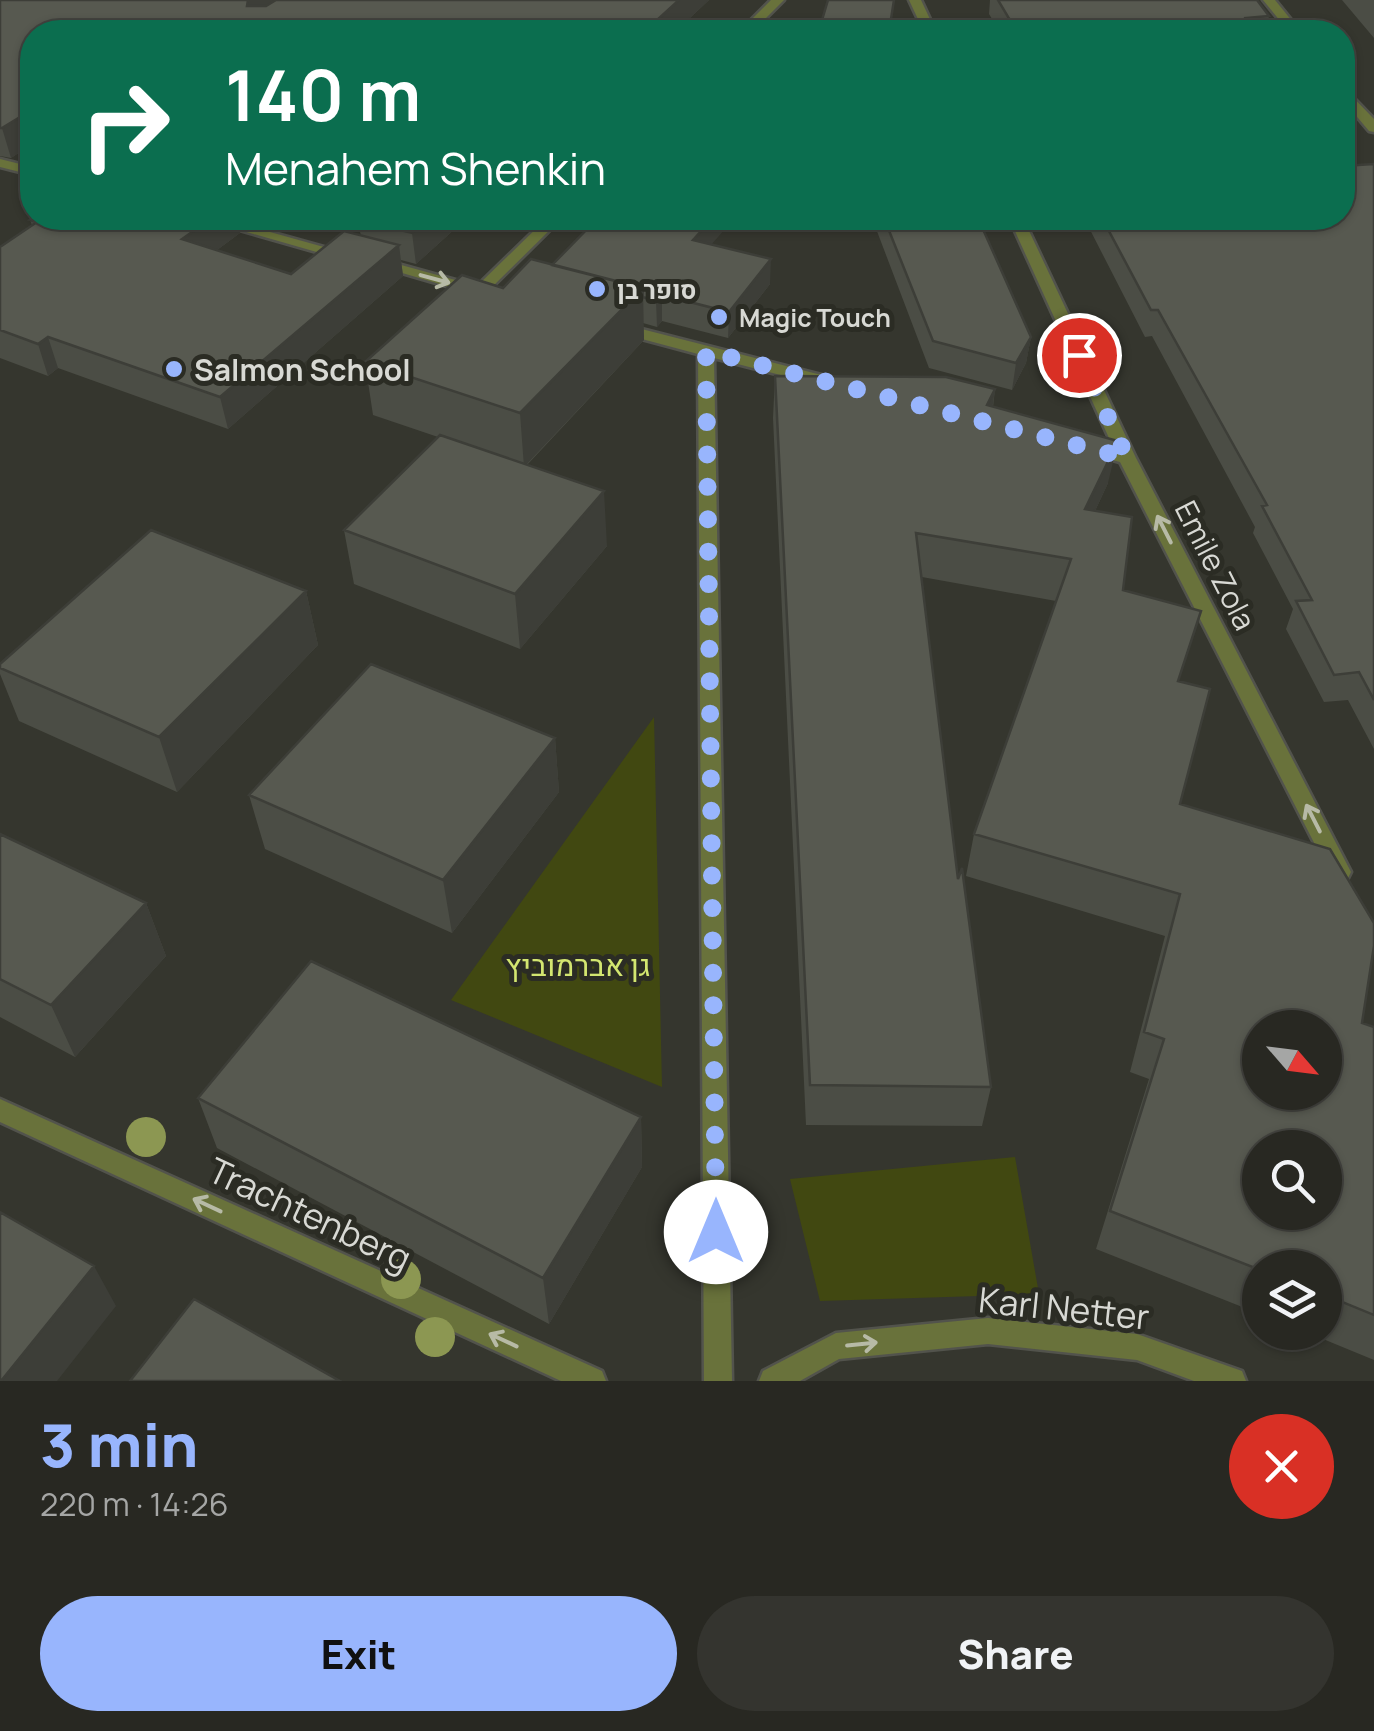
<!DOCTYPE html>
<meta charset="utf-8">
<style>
body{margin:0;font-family:Manrope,Heebo,sans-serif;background:#34342f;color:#f1f3f6;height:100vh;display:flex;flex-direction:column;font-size:38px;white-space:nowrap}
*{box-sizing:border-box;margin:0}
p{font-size:32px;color:#a5a6a5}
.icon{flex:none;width:55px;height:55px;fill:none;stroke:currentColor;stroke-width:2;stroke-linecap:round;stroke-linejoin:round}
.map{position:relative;height:1381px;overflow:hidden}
.sheet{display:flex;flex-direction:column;background:#282822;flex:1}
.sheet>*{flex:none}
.hud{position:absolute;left:20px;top:20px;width:1335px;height:210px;border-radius:40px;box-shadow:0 2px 8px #0004,0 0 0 2px #444440;background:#0b6e4f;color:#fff;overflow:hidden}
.needle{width:65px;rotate:118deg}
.fabs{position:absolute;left:1242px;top:1010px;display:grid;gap:20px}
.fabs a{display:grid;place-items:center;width:100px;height:100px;border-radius:50%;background:#282822;box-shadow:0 2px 8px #0004,0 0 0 2px #444440;font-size:50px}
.pin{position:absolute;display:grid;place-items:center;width:85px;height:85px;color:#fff;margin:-42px;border:5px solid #fff;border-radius:50%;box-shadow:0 2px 10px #0007}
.me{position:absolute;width:110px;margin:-55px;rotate:0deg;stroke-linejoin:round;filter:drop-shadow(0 0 8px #0008)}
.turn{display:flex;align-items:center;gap:35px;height:210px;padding:0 40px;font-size:45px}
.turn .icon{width:130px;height:130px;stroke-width:2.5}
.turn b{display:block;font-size:70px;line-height:85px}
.round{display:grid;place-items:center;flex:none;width:105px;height:105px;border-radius:52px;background:#34342f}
.overview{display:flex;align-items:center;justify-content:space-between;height:170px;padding:0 40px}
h1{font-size:60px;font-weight:800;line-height:75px;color:#98b5fd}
.primary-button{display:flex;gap:20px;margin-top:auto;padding:20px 40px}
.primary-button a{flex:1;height:115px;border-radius:60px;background:#98b5fd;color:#111;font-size:40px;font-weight:800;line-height:115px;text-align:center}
.primary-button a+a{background:#34342f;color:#f1f3f6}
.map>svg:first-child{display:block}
.green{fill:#414811}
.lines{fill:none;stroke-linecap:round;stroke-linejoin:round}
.minor-casing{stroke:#52534c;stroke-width:5}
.minor{fill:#69723b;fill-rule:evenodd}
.tree{fill:#8c9752}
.wall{fill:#4b4d45}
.shaded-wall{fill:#3d3e38}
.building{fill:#575950;stroke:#3d3e38;stroke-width:2.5;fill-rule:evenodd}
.oneway{stroke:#b7baa6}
.route{stroke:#98b5fd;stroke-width:18;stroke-dasharray:0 32.4}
.poi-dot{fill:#98b5fd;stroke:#2b2c24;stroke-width:4}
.labels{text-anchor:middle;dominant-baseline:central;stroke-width:10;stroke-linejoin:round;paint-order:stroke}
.far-poi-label{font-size:25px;font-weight:bold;fill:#d8d9d4;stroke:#2b2c24;text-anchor:start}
.poi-label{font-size:30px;font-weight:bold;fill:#d8d9d4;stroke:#2b2c24;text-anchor:start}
.street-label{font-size:30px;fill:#d8d9d4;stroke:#2b2c24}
.park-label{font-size:30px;fill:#d3e670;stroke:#2b2c24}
.near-street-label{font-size:35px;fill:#d8d9d4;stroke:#2b2c24}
</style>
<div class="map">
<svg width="1374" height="1381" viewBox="0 0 1374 1381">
<rect width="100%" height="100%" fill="#35362e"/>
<path class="green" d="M654,717L662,1087L451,1000Z
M1015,1157L1039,1294L820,1301L790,1179Z"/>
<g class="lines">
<defs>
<path id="minor" d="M771,0H784L752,32H739Z
M909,0H921L936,32H924Z
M1263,0H1275L1301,32H1289Z
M1342,86L1374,119V132L1369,131L1342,99Z
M0,159L32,167V175L0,167Z
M198,218H220L356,256L348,261Z
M547,218H562L485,294H474L368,263L376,258L477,286Z
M1009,218H1023L1136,458L1351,872L1348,878L1340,881L1332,878L1120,462L1082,452L1079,448L1088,443L1114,449Z
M618,323L833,378L835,382L827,387L714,358L732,1381H704L698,354L612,331V325Z
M0,1099L602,1371L606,1381H561L0,1122Z
M988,1318L1137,1334L1242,1371L1246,1381H1194L1137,1360L988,1344L839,1359L800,1381H759L763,1371L836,1333Z"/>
</defs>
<use href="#minor" class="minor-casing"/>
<use href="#minor" class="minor"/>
</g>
<g class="tree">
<circle cx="146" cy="1137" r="20"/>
<circle cx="401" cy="1279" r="20"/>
<circle cx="435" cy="1337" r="20"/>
</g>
<path class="wall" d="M0,0H709L675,32H32V144L11,158L0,156Z
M990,0H1257L1269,16L1265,32H1000L989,14Z
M1342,0H1374V38Z
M1374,164V749L1348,700L1324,702L1286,629L1293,609L1253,533L1255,527L1152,336L1145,337L1084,218H1342Z
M34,218H261L254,223L237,218L240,233L217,250L291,274L361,235L360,232L310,218H467L416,264L401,260L403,276L228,429L58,368L48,376L0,358V247L32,225L30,220Z
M876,218H978L1031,337L1026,363L1012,390L929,368L875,226Z
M712,244L770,284L728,338L662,321L657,327L643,323L644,340L527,465L607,546L520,649L354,584L344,530L438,437L373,415L365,362L503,288L552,265Z
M775,376L995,389L993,407L1108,483L1095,511L1123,590L1179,681L1180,804L1362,1023L1374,1027V1360L1306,1332H1325V1268H1260V1314L1096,1249L1149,1079L1130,1072L1165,936L966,876L974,834L1056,601L922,577L958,879L991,1087L982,1126L806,1125L773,418Z
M306,591L318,645L177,792L19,721L0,674V664Z
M555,738L559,792L452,933L265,849L249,795Z
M0,834L146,903L166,956L75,1057L0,1017Z
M198,1098L641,1117L642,1167L549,1324L217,1148Z"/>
<path class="shaded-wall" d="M248,0H294L253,29L247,6Z
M679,0H709L675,32H644Z
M30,111L32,119V144L11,158L2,128Z
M212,218H237L240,233L190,270L182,239Z
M429,218H467L416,264L412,233Z
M713,218H735L693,265V240Z
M399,245L403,276L228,429L220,397Z
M771,259L770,284L728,338L729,312Z
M643,288L644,340L524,467L520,413Z
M662,295V321L657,327L656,301Z
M48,337L58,368L48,376L38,344Z
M1031,337L1026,363L1012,390L1016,363Z
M995,389L989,432L987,405Z
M1118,441L1108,483L1076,552L1085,509Z
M604,491L607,546L520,649L515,594Z
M306,591L318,645L177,792L159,737Z
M555,738L559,792L452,933L443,880Z
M146,903L166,956L75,1057L51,1005Z
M641,1117L642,1167L549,1324L543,1278Z
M94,1266L116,1306L57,1381H1Z"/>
<path class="building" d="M0,0H248L247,6H266L276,0H679L644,32H32V111H30L2,128H0Z
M828,0H894L889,32H772V31L819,30Z
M998,0H1257L1269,16L1246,18L1258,32H1017Z
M1374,164V700L1359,672L1334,675L1296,601L1312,600L1262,506L1267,505L1158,310H1151L1102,218H1342V166Z
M34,218H212L182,239L291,274L344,231L399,245L220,397L48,337L38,344L0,330V247L37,222L30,220Z
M361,218H429L412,233L358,220Z
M598,218H713L693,240L771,259L729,312L662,295L656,301L643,297V288L552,265Z
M884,218H978L1031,337L1016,363L933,341Z
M531,259L643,288L520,413L365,362L462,275L503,288Z
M775,376L946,377L995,389L987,405L1118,441L1085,509L1132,517L1123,590L1201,611L1178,681L1210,689L1180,804L1330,849L1374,923V946L1362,1023L1374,1027V1315L1325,1295V1268H1260V1270L1110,1211L1164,1039L1144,1032L1180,894L974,834L1071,559L916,533L958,879L962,868L991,1087L810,1085ZM1260,1028H1325V1092H1260ZM1260,1148H1325V1212H1260Z
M440,435L604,491L515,594L344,530Z
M151,530L306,591L159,737L0,668V664Z
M371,664L555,738L443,880L249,795Z
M0,834L146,903L51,1005L0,979Z
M311,961L641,1117L543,1278L198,1098Z
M0,1212L94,1266L1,1381H0Z
M194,1299L340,1381H130Z"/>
<defs><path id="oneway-shaft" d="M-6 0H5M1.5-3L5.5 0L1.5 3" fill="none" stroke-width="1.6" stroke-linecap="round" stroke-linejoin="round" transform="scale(2.5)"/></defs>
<g class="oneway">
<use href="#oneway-shaft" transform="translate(435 279) rotate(15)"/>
<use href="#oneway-shaft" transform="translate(1164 529) rotate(-117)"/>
<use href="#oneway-shaft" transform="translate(1313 818) rotate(-117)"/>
<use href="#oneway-shaft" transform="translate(207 1205) rotate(-155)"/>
<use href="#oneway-shaft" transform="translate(503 1340) rotate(-155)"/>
<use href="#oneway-shaft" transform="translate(862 1344) rotate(-6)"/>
</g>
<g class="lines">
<path class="route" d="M716,1232L706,351L1127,458L1079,355"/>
</g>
<g class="poi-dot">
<circle cx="597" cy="289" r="10"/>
<circle cx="719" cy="317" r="10"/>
<circle cx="174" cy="369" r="10"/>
</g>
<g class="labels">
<g class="far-poi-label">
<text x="617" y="289">סופר בן</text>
<text x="739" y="317">Magic Touch</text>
</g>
<g class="poi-label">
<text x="194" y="369">Salmon School</text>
</g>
<g class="street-label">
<text transform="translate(1216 565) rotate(63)">Emile Zola</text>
</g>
<g class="park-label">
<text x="578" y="964">גן אברמוביץ</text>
</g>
<g class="near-street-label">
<text transform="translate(310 1214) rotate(25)">Trachtenberg</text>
<text transform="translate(1064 1308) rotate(6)">Karl Netter</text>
</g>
</g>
</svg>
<div class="fabs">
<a><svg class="needle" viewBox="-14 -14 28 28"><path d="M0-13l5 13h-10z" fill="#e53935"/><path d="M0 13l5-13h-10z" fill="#a5a6a5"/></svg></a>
<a><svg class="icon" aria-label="search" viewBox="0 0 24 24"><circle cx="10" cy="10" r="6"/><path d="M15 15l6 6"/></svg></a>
<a><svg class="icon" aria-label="layers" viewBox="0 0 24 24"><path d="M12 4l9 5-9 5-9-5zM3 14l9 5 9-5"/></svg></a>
</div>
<div class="pin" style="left:1079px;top:355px;background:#d93025"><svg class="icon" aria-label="arrive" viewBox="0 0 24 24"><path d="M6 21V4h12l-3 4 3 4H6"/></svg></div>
<svg class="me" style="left:716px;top:1232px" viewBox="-20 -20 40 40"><circle r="19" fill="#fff"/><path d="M0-13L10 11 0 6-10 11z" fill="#98b5fd"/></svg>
<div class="hud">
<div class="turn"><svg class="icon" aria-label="right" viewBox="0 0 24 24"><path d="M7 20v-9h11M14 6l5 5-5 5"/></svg><div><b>140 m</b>Menahem Shenkin</div></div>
</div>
</div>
<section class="sheet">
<div class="overview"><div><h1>3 min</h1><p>220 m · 14:26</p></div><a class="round" style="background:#d93025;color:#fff"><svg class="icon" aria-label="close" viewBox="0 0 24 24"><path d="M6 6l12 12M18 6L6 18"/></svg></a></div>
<div class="primary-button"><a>Exit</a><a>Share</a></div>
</section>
